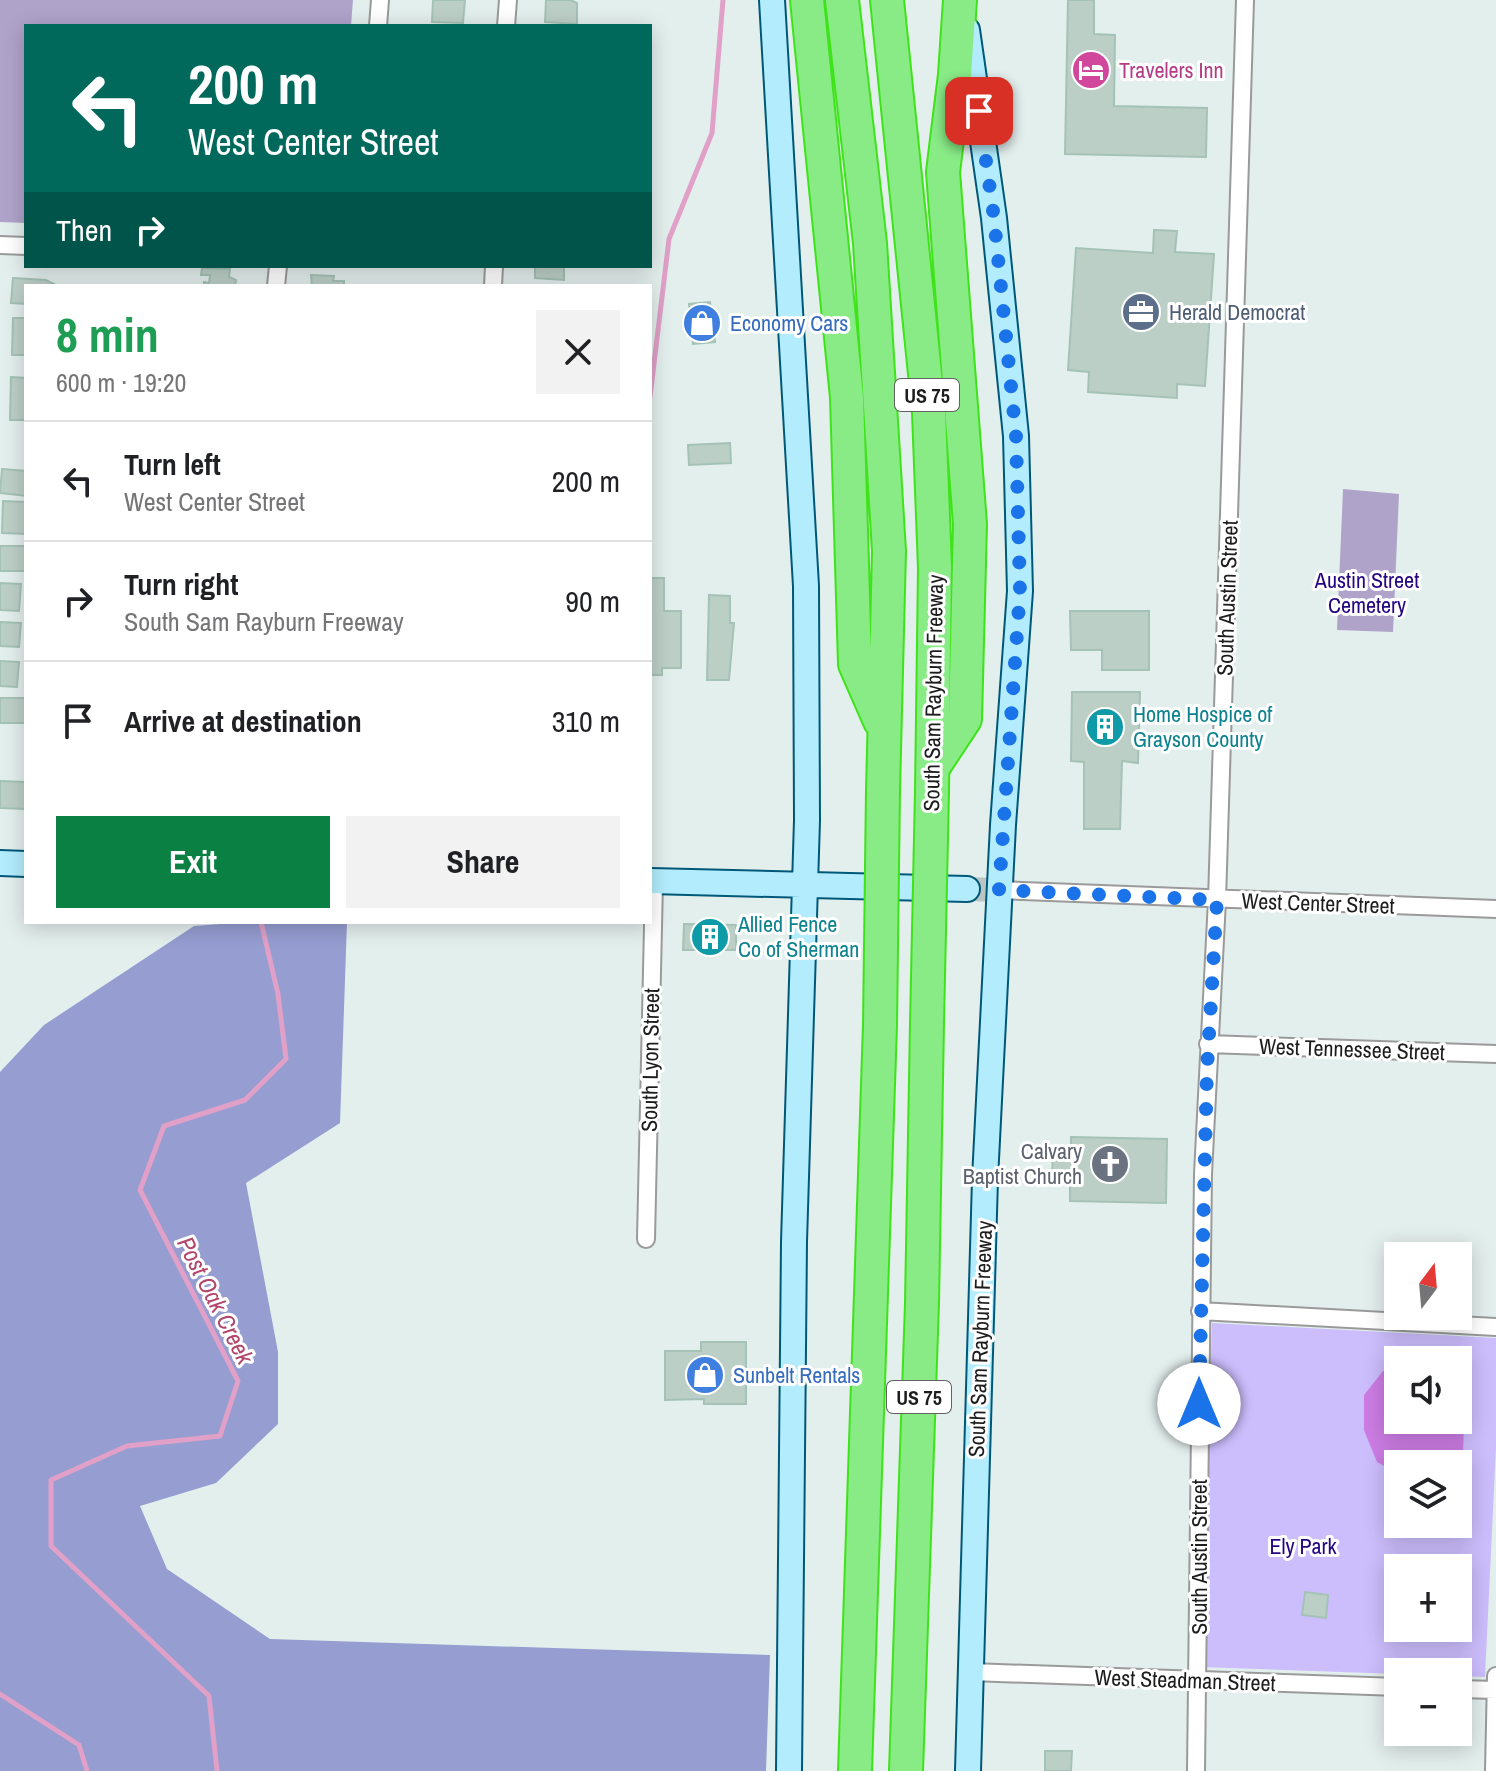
<!DOCTYPE html>
<meta charset="utf-8">
<style>
body{margin:0;font-family:"Archivo Narrow",sans-serif;background:#f2f2f2;color:#202124;height:100vh;display:flex;flex-direction:column;font-size:30px;white-space:nowrap}
*{box-sizing:border-box;margin:0}
p{font-size:26px;color:#757577}
.icon{flex:none;width:44px;height:44px;fill:none;stroke:currentColor;stroke-width:2;stroke-linecap:round;stroke-linejoin:round}
.map{position:relative;flex:1;overflow:hidden}
.side{position:absolute;left:24px;top:284px;width:628px;height:640px;display:flex;flex-direction:column;background:#fff;border-radius:0px;box-shadow:0 4px 20px #0003}
.side>*{flex:none}
.top-card{position:absolute;left:24px;top:24px;width:628px;height:244px;border-radius:0px;box-shadow:0 4px 20px #0003;background:#00695c;color:#fff;overflow:hidden}
.needle{width:52px;rotate:16deg}
.tools{position:absolute;left:1384px;top:1242px;display:grid;gap:16px}
.tools a{display:grid;place-items:center;width:88px;height:88px;border-radius:0px;background:#fff;box-shadow:0 4px 20px #0003;font-size:40px}
.pin{position:absolute;display:grid;place-items:center;width:68px;height:68px;color:#fff;margin:-34px;border-radius:16px;box-shadow:0 4px 12px #0006}
.me{position:absolute;width:88px;margin:-44px;rotate:0deg;stroke-linejoin:round;filter:drop-shadow(0 0 6px #0008)}
.turn{display:flex;align-items:center;gap:28px;height:168px;padding:0 32px;font-size:36px}
.turn .icon{width:104px;height:104px;stroke-width:2.5}
.turn b{display:block;font-size:56px;line-height:68px}
.then{display:flex;align-items:center;height:76px;padding:0 32px;background:#0003;gap:16px;font-size:30px}
.round{display:grid;place-items:center;flex:none;width:84px;height:84px;border-radius:0px;background:#f2f2f2}
.head{display:flex;align-items:center;justify-content:space-between;height:136px;padding:0 32px}
h1{font-size:48px;font-weight:800;line-height:60px;color:#1e9e55}
.action{display:flex;gap:16px;margin-top:auto;padding:16px 32px}
.action a{flex:1;height:92px;border-radius:0px;background:#0b8043;color:#fff;font-size:32px;font-weight:800;line-height:92px;text-align:center}
.action a+a{background:#f2f2f2;color:#202124}
ul{padding:0;list-style:none}
li{display:flex;align-items:center;gap:24px;height:120px;padding:0 32px;border-top:2px solid #e0e0e0}
li div{flex:1}
li b{display:block;font-size:30px}
li em{font-style:normal}
.map>svg:first-child{display:block}
.forest{fill:#959dd1}
.cemetery{fill:#afa3c9}
.park{fill:#ccbdfc;fill-rule:evenodd}
.pitch{fill:#cc7ce3}
.lines{fill:none;stroke-linecap:round;stroke-linejoin:round}
.stream{stroke:#e0a0c7;stroke-width:5}
.building{fill:#bccfc7;stroke:#a4c2b6;stroke-width:2}
.secondary-tunnel{stroke:#bbc5c3;stroke-width:24;stroke-dasharray:24 12;stroke-linecap:butt}
.street-casing{stroke:#9a9a9a;stroke-width:20}
.secondary-casing{stroke:#005879;stroke-width:28}
.highway-casing{stroke:#3fe31a;stroke-width:36}
.street{stroke:#fff;stroke-width:16}
.secondary{stroke:#b3edfd;stroke-width:24}
.highway{stroke:#88eb86;stroke-width:32}
.highway-bridge-casing{stroke:#3fe31a;stroke-width:36;stroke-linecap:butt}
.highway-bridge{stroke:#88eb86;stroke-width:32}
.route{stroke:#1a73e8;stroke-width:14;stroke-dasharray:0 25.2}
.labels{text-anchor:middle;dominant-baseline:central;stroke-width:6;stroke-linejoin:round;paint-order:stroke}
.shield{fill:#fff;stroke:#616161;stroke-width:2}
.shield-label{font-size:20px;font-weight:bold;fill:#1d1d1d}
.hotel-label{font-size:22px;fill:#b23c85;stroke:#fff;text-anchor:start}
.service-label{font-size:22px;fill:#4e5e75;stroke:#fff;text-anchor:start}
.shop-label{font-size:22px;fill:#366cbe;stroke:#fff;text-anchor:start}
.park-label{font-size:22px;fill:#240582;stroke:#fff}
.street-label{font-size:22px;fill:#1d1d1d;stroke:#fff}
.culture-label{font-size:22px;fill:#0d838f;stroke:#fff;text-anchor:start}
.worship-label{font-size:22px;fill:#5b616d;stroke:#fff;text-anchor:end}
.water-label{font-size:24px;font-style:italic;fill:#b2456a;stroke:#fff}
</style>
<div class="map">
<svg width="1496" height="1771" viewBox="0 0 1496 1771">
<rect width="100%" height="100%" fill="#e3efed"/>
<path class="forest" d="M246,922H347L340,1123L246,1183L278,1352V1424L216,1483L140,1506L167,1569L270,1639L770,1655L766,1771H0V1072L44,1025L194,926Z"/>
<path class="cemetery" d="M0,0H353L351,26H26V223L0,222Z
M1343,489L1399,494L1393,632L1337,630Z"/>
<path class="park" d="M1212,1323L1496,1338V1447L1485,1677L1458,1676V1672L1398,1674L1201,1667ZM1398,1360H1458V1420H1398ZM1398,1464H1458V1524H1398ZM1398,1568H1458V1628H1398Z"/>
<path class="pitch" d="M1398,1370V1420H1458V1379L1466,1388L1463,1450L1458,1475V1464H1398V1474L1377,1462L1364,1430V1395L1383,1371Z"/>
<g class="lines">
<path class="stream" d="M650,397L669,239L712,133L723,0
M0,1694L79,1745L87,1771
M217,1771L209,1696L51,1546V1480L127,1446L220,1436L238,1381L140,1190L164,1126L245,1100L286,1059L278,994L261,922"/>
</g>
<path class="building" d="M433,0H465L463,23L432,22Z
M546,0H570L577,3V24L545,22Z
M1068,0H1094V34L1115,35L1114,106L1207,108L1206,157L1065,154Z
M1154,230L1177,231L1175,252L1214,254L1205,386L1177,384V398L1088,392L1089,372L1068,370L1076,248L1153,253Z
M535,266H564V280L535,278Z
M202,268L230,269L229,277L236,280L235,286H204V282L209,283L210,275H201Z
M311,275L334,276L333,281H344V286H312Z
M13,278L46,280L58,286H26V304L11,303Z
M710,302L715,342L693,344L689,304Z
M13,318H26V355H12Z
M11,377L26,378V420H10Z
M730,443L731,463L689,465L688,445Z
M2,469L26,471V496L0,493Z
M3,501L26,502V534L2,533Z
M0,546H26V571H0Z
M650,578H664V611H681V668H662V675H650Z
M0,583L21,584L19,611L0,610Z
M709,595L730,596V623H734L729,680H707Z
M1070,611H1149V670H1102V650H1071Z
M0,622L21,623L19,647L0,646Z
M0,661L19,662L17,687L0,686Z
M1072,692H1140L1138,763L1122,761L1120,829H1084V762L1071,761Z
M0,698H26V723H0Z
M0,781L26,782V809L0,808Z
M684,924L736,925V950H683Z
M1071,1137L1167,1139L1166,1203L1070,1201V1180H1052L1053,1148L1071,1149Z
M701,1342H746V1404H704V1399L665,1400V1351H701Z
M1305,1592L1328,1595L1326,1618L1302,1615Z
M1045,1751H1072L1071,1771H1045Z"/>
<g class="lines">
<path class="secondary-tunnel" d="M967,889L997,890"/>
<defs>
<path id="street" d="M378,26L380,0
M506,26L508,0
M0,245L26,246
M276,286L278,266
M493,286L494,266
M999,890L1496,909
M1208,1044L1496,1054
M646,1239L654,882
M1200,1311L1496,1327
M971,1672L1398,1687
M1458,1689L1496,1690
M1196,1771L1203,1174L1217,900L1245,0
M1494,1771L1496,1676"/>
<path id="secondary" d="M772,0L806,586L807,820L794,1242L789,1771
M967,30L994,218L1016,436L1020,591L1003,825L985,1179L968,1771
M0,863L26,864
M650,881L967,889"/>
<path id="highway" d="M807,0L847,397L855,664L880,721
M842,0L870,243L889,551L883,790
M887,0L929,413L935,568L932,791
M934,766L965,719L970,524L943,172L955,75L960,0
M855,1771L880,1025
M906,1771L922,1303L927,1023"/>
</defs>
<use href="#street" class="street-casing"/>
<use href="#secondary" class="secondary-casing"/>
<use href="#highway" class="highway-casing"/>
<use href="#street" class="street"/>
<use href="#secondary" class="secondary"/>
<use href="#highway" class="highway"/>
<defs>
<path id="highway-bridge" d="M927,1023L932,791
M880,1025L883,790"/>
</defs>
<use href="#highway-bridge" class="highway-bridge-casing"/>
<use href="#highway-bridge" class="highway-bridge"/>
</g>
<g class="lines">
<path class="route" d="M979,111L994,218L1016,436L1020,591L999,890L1217,900L1207,1070L1199,1404"/>
</g>
<defs>
<symbol id="hotel-disc" viewBox="-11 -11 22 22"><circle r="9.5" fill="#d1479c" stroke="#fff"/><path d="M-6-4.5h1.5V1H6V5H4.5V3h-9V5H-6ZM-4 0a1.8 1.8 0 1 1 3.6 0ZM.5 0V-2.5h3Q6-2.5 6 0Z" fill="#fff"/></symbol>
<symbol id="office-disc" viewBox="-11 -11 22 22"><circle r="9.5" fill="#5c6f8a" stroke="#fff"/><path d="M-6-3h4V-5.5h4V-3h4V5H-6ZM-1-4.5V-3h2v-1.5ZM-6 0V1H6V0Z" fill="#fff"/></symbol>
<symbol id="shop-disc" viewBox="-11 -11 22 22"><circle r="9.5" fill="#3f7fe0" stroke="#fff"/><path d="M-5-2.5h2.3a2.7 3.5 0 0 1 5.4 0H5L5.5 6h-11ZM-1.5-2.5h3a1.5 2.3 0 0 0-3 0Z" fill="#fff"/></symbol>
<symbol id="building-disc" viewBox="-11 -11 22 22"><circle r="9.5" fill="#0f9aa8" stroke="#fff"/><path d="M-4-6H4V6H1V3H-1V6H-4ZM-2.5-4.3h1.7v1.8h-1.7ZM.8-4.3h1.7v1.8H.8ZM-2.5-1h1.7V.8h-1.7ZM.8-1h1.7V.8H.8Z" fill="#fff"/></symbol>
<symbol id="church-disc" viewBox="-11 -11 22 22"><circle r="9.5" fill="#6b7280" stroke="#fff"/><path d="M-1.2-6h2.4v3.5h3.3v2.4h-3.3V6h-2.4V-.1h-3.3v-2.4h3.3Z" fill="#fff"/></symbol>
</defs>
<g fill-rule="evenodd">
<use href="#hotel-disc" x="1069" y="48" width="44" height="44"/>
<use href="#office-disc" x="1119" y="290" width="44" height="44"/>
<use href="#shop-disc" x="680" y="301" width="44" height="44"/>
<use href="#building-disc" x="1083" y="705" width="44" height="44"/>
<use href="#building-disc" x="688" y="915" width="44" height="44"/>
<use href="#church-disc" x="1088" y="1142" width="44" height="44"/>
<use href="#shop-disc" x="683" y="1353" width="44" height="44"/>
</g>
<g class="labels">
<g class="shield">
<rect x="895" y="379" width="64" height="32" rx="6"/>
<rect x="887" y="1381" width="64" height="32" rx="6"/>
</g>
<g class="shield-label">
<text x="927" y="395">US 75</text>
<text x="919" y="1397">US 75</text>
</g>
<g class="hotel-label">
<text x="1119" y="70">Travelers Inn</text>
</g>
<g class="service-label">
<text x="1169" y="312">Herald Democrat</text>
</g>
<g class="shop-label">
<text x="730" y="323">Economy Cars</text>
<text x="733" y="1375">Sunbelt Rentals</text>
</g>
<g class="park-label">
<text x="1367" y="580">Austin Street<tspan x="1367" dy="25">Cemetery</tspan></text>
<text x="1303" y="1546">Ely Park</text>
</g>
<g class="street-label">
<text transform="translate(1227 598) rotate(-88)">South Austin Street</text>
<text transform="translate(933 693) rotate(-89)">South Sam Rayburn Freeway</text>
<text transform="translate(1318 903) rotate(2)">West Center Street</text>
<text transform="translate(1352 1049) rotate(2)">West Tennessee Street</text>
<text transform="translate(650 1060) rotate(-89)">South Lyon Street</text>
<text transform="translate(980 1339) rotate(-88)">South Sam Rayburn Freeway</text>
<text transform="translate(1199 1557) rotate(-90)">South Austin Street</text>
<text transform="translate(1185 1680) rotate(2)">West Steadman Street</text>
</g>
<g class="culture-label">
<text x="1133" y="714">Home Hospice of<tspan x="1133" dy="25">Grayson County</tspan></text>
<text x="738" y="924">Allied Fence<tspan x="738" dy="25">Co of Sherman</tspan></text>
</g>
<g class="worship-label">
<text x="1082" y="1151">Calvary<tspan x="1082" dy="25">Baptist Church</tspan></text>
</g>
<g class="water-label">
<text transform="translate(216 1300) rotate(63)">Post Oak Creek</text>
</g>
</g>
</svg>
<div class="tools">
<a><svg class="needle" viewBox="-14 -14 28 28"><path d="M0-13l5 13h-10z" fill="#e53935"/><path d="M0 13l5-13h-10z" fill="#757577"/></svg></a>
<a><svg class="icon" aria-label="sound" viewBox="0 0 24 24"><path d="M4 9h4l5-4v14l-5-4H4zM17 9q2 3 0 6"/></svg></a>
<a><svg class="icon" aria-label="layers" viewBox="0 0 24 24"><path d="M12 4l9 5-9 5-9-5zM3 14l9 5 9-5"/></svg></a>
<a>+</a>
<a>−</a>
</div>
<div class="pin" style="left:979px;top:111px;background:#d93025"><svg class="icon" aria-label="arrive" viewBox="0 0 24 24"><path d="M6 21V4h12l-3 4 3 4H6"/></svg></div>
<svg class="me" style="left:1199px;top:1404px" viewBox="-20 -20 40 40"><circle r="19" fill="#fff"/><path d="M0-13L10 11 0 6-10 11z" fill="#1a73e8"/></svg>
<div class="top-card">
<div class="turn"><svg class="icon" aria-label="left" viewBox="0 0 24 24"><path d="M17 20v-9H6M10 6l-5 5 5 5"/></svg><div><b>200 m</b>West Center Street</div></div>
<div class="then">Then<svg class="icon" aria-label="right" viewBox="0 0 24 24"><path d="M7 20v-9h11M14 6l5 5-5 5"/></svg></div>
</div>
<section class="side">
<div class="head"><div><h1>8 min</h1><p>600 m · 19:20</p></div><a class="round"><svg class="icon" aria-label="close" viewBox="0 0 24 24"><path d="M6 6l12 12M18 6L6 18"/></svg></a></div>
<ul>
<li><svg class="icon" aria-label="left" viewBox="0 0 24 24"><path d="M17 20v-9H6M10 6l-5 5 5 5"/></svg><div><b>Turn left</b><p>West Center Street</p></div><em>200 m</em></li>
<li><svg class="icon" aria-label="right" viewBox="0 0 24 24"><path d="M7 20v-9h11M14 6l5 5-5 5"/></svg><div><b>Turn right</b><p>South Sam Rayburn Freeway</p></div><em>90 m</em></li>
<li><svg class="icon" aria-label="arrive" viewBox="0 0 24 24"><path d="M6 21V4h12l-3 4 3 4H6"/></svg><div><b>Arrive at destination</b></div><em>310 m</em></li>
</ul>
<div class="action"><a>Exit</a><a>Share</a></div>
</section>
</div>
